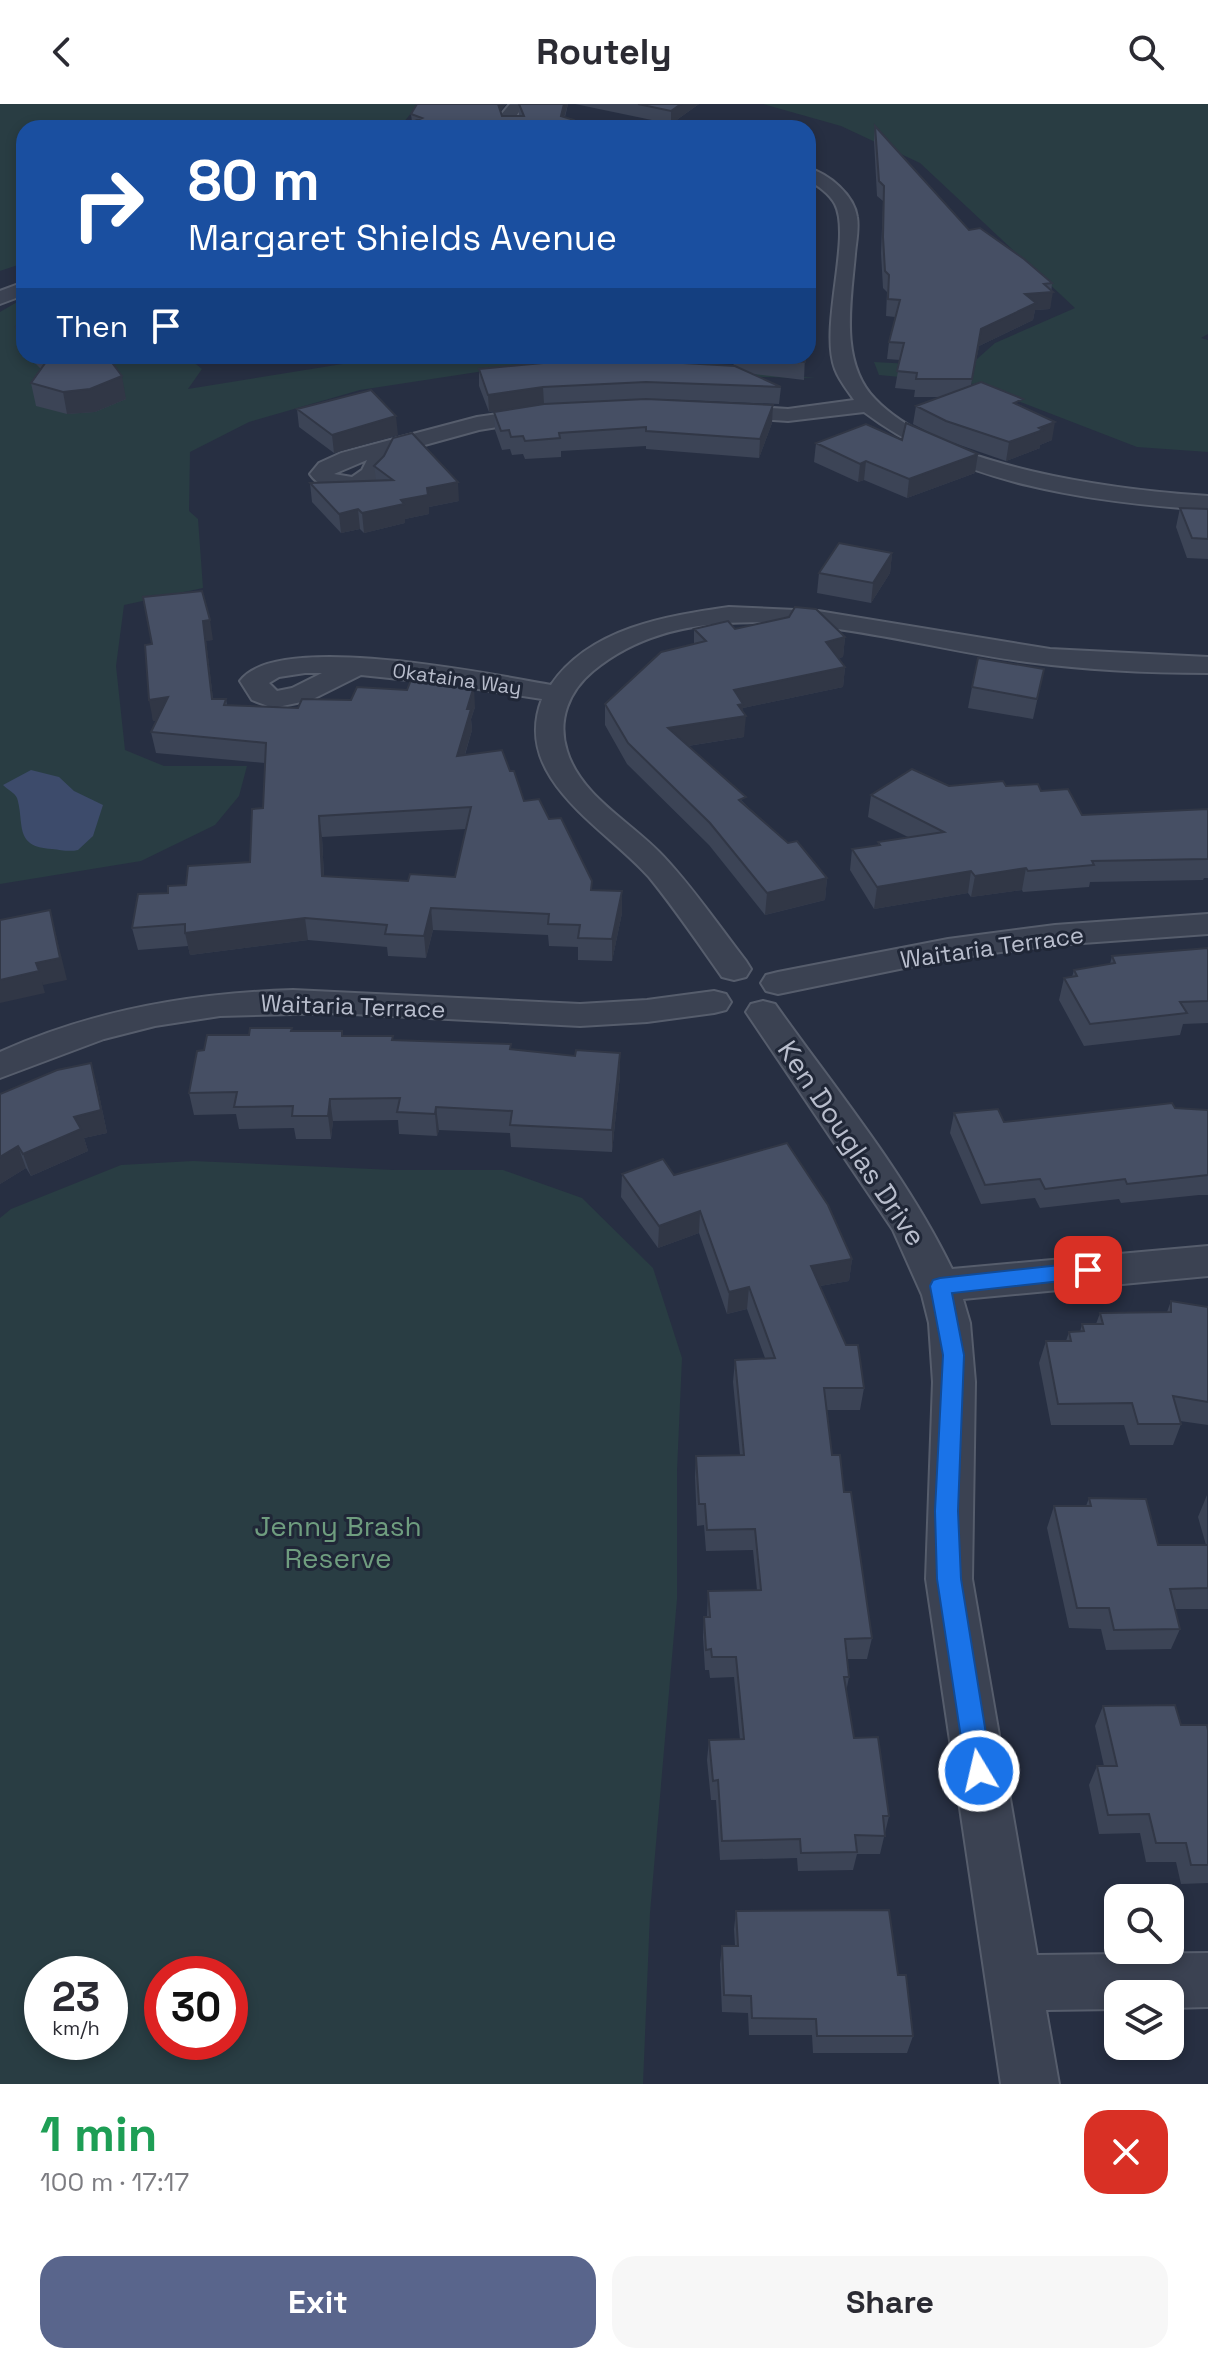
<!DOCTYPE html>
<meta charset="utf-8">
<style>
body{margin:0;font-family:"Space Grotesk",sans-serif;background:#f7f7f7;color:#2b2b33;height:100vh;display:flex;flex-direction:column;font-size:30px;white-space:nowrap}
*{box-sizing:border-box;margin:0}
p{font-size:26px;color:#7c7c81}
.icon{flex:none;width:44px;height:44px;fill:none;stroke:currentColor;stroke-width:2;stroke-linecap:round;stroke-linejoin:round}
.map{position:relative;height:1980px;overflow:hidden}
.details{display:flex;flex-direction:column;background:#fff;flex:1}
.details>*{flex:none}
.guide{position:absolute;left:16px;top:16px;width:800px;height:244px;border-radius:24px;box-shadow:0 4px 12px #0003;background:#1a4fa0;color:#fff;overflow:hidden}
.buttons{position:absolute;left:1104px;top:1780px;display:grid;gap:16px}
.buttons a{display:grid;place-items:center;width:80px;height:80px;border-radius:16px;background:#fff;box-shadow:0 4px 12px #0003;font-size:40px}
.speed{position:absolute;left:24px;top:1852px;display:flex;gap:16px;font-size:40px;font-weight:700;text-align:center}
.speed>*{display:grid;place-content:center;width:104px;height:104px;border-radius:50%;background:#fff;box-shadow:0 4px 12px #0003;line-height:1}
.speed small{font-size:20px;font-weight:400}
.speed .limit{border:12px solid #d22;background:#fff;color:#111}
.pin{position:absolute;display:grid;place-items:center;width:68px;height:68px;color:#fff;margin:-34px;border-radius:16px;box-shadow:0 4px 12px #0006}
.me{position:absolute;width:88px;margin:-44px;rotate:351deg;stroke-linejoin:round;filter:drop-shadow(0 0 6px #0008)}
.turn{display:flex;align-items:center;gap:28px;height:168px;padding:0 40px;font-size:36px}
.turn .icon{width:104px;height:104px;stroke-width:2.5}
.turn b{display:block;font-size:56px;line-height:68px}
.then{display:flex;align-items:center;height:76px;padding:0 40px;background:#0003;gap:16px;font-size:30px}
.round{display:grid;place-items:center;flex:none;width:84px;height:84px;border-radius:24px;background:#f7f7f7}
.headline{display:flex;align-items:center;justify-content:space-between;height:136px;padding:0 40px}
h1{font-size:48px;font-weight:700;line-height:60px;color:#1e9e55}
.action{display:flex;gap:16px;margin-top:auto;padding:16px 40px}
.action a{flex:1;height:92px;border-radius:24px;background:#59658c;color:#fff;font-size:32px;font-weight:700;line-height:92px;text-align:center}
.action a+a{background:#f7f7f7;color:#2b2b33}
header{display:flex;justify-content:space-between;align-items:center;height:104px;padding:0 40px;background:#fff;font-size:36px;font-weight:700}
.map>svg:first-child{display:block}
.green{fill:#293d43;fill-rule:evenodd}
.water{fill:#3d4b6b}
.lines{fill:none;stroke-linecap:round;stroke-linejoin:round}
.street-casing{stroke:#565d6c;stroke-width:4}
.street{fill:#3b4252;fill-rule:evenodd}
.wall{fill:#3c4456;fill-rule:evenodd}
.shaded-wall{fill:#313746}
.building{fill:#464f64;stroke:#313746;stroke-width:2;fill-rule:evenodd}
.route{fill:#1a73e8;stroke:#114b97;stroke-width:2}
.labels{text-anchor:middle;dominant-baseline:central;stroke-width:6;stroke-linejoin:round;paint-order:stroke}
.far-street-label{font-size:20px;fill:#b8bdcc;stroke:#202737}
.street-label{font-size:24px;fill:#b8bdcc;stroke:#202737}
.near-street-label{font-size:28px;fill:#b8bdcc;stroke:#202737}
.near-park-label{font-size:28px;fill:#6f9d7f;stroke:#202737}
</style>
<header><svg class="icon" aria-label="back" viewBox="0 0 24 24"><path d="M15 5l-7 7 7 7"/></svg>Routely<svg class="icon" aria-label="search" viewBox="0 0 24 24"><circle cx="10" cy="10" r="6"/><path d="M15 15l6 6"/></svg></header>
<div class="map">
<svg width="1208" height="1980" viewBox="0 0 1208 1980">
<rect width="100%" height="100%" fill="#272f42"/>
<path class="green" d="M0,0H419L402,20L392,24H24V159L0,167Z
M763,0H1208V230L1201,234L1208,236V348L1137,343L974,280L879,271L874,258L968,263L995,239L1075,204L920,59L841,22Z
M24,194V252H186L202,265L188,285L392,252H581L816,274L712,272L682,266L543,258L360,286L249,318L190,348L189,407L198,415L203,484L124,501L116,562L125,646L164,662H247L239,692L215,721L141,757L0,780V208Z
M193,1057L394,1066H503L582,1094L653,1164L682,1254L677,1367V1495L650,1809L643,1980H0V1114L11,1105L121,1061ZM42,1870H110V1938H42ZM162,1870H230V1938H162Z"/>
<path class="water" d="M31,666L59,673L74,687L103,701L93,732L78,746C69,748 61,746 52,745C13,743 25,719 17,694C15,689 8,686 3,681Z"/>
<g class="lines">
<defs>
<path id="street" d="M510,0H525L516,12L521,24H505L500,12Z
M808,64C829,70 854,91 857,113C859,125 856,138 855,150C851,197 839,258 875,295C941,364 1116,386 1208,392V406C1091,398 960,381 864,308L788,317L716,312L713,307L724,301L788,305L854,296C848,287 839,276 835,265C819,222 852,133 835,100C829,89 818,82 808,76Z
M24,178V191L0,200V187Z
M545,303L556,309L553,314L479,326L392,350C388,360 384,372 375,378C357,393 323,389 310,370L319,359L341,349L477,313ZM367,356L362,366L352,373L334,370Z
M729,503L818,507L1050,545L1208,553V569C1147,569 1087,566 1027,558C898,542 706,472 593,567C569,587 557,616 567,647C581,693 633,719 664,753C694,785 719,822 746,857L751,865L746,873L734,876L722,873C698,839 675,805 649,773C605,723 511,675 542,595L447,580L361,571L311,596L273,604L252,596L240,577C276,526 494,571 551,581C590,524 666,512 729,503ZM305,569H322L292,584L277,587L269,579L279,573Z
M1208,810V830L1055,841L948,855L778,890L766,887L761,879L766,871L778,868L948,835L1055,821Z
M293,886L580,900L647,896L714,887L726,890L731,898L726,906L714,909L647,918L580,922L334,909L220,912L155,922L104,935L0,974V948C93,906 192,889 293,886Z
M763,897L775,900C836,986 906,1070 952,1165L1208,1142V1172L963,1195L970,1219L975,1278L972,1475L1037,1851L1208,1849V1903L1170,1904V1890H1118V1905L1046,1906L1059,1980H1001L926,1475L933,1278L929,1219L922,1191L893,1126L746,908L751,900Z"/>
</defs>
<use href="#street" class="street-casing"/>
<use href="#street" class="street"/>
</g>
<path class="wall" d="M417,0H506L500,7L502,12H519V0H568L565,13L412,18L411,10Z
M575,0H699L671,20Z
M875,22L969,126L1052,179L1050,205L1035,206L1033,216L979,242L971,281L1022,302L1052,336L1040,341V344L1006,357L951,338L978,350L975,369L907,394L864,376L858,378L814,358L816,339L902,336L936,332L913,320L916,302L940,293H914L915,286L895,284L900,256L887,255L889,238L895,213L886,212L887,188L883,184L881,149L883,97L877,92L874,37Z
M808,175L813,204L811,221H808Z
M24,219V247L21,245L16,223Z
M28,252H116L111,256L126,295L95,308L67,310L36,302L31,279L41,265Z
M731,252H805L804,276L753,270L781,283L779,300L658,295L772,319L759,354L646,345V342L561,347V353L525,355L523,350L512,351L510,345L502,346L495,326L494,308L532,302L489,308L479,282V265L734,262Z
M297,305L398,331L334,349L299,323Z
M374,362L459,397L429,403V410L405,415V419L364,429L360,425L341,429L312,398L310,379L376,376Z
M1180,404L1208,405V455L1187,454L1176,423Z
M892,449L890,469L871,499L817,489L819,469Z
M694,525H735L845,533L843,553L839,554L845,563L843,583L743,604L744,633L688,642L746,701L827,774L825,796L765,811L709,741L627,660L605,621V600L694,540Z
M213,536L206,537L213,595H226L227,601L298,604L475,603L471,615L472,626L465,651L510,667L524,697L549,715L592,777V786L622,809L612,857L578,856V843L549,842L548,831L433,826L426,854L388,852L387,843L308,836L190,851L188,842L138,846L132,824L168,789L250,758L263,704L265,659L156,649L151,628L157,616L153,617L145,541ZM466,725L455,773L408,777L324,773L322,733Z
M1044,565L1033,615L968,604L972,583Z
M949,682H1006L1041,687L1082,711L1208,705V774H1204L1203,776L1090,778L1089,783L1023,788L1022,786L971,793L968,789L874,805L850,766L852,745L878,741V738L908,733L868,713L871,691Z
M1208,844V919L1183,920L1180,931L1084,942L1059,896L1064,874L1072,873L1074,866L1110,860L1112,852Z
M292,924V927H342L343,932H393V936L511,945L575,952L620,949V971L612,1048L511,1043L510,1029L439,1026L437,1032L399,1030L398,1016L333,1017L331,1035H296L294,1024L239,1025L236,1010L194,1011L189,989L204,946L249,931Z
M97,981L107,1029L84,1034L88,1047L31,1072L26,1064L0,1080V990Z
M1175,1004L1208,1006V1091H1199L1121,1099L1119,1095L1040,1104L1035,1094L981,1100L950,1029L954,1009L1004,1018Z
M622,1070L674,1071L852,1155L849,1177L820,1182L864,1284L860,1306H827L832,1351L844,1388L872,1534L867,1555H847L849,1573L846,1588L854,1634L889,1712L880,1750H857L853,1766L798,1767L797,1754L720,1756L716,1696H711L707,1656L709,1636H740L734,1573L710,1574L709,1566H705L703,1533L704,1513H707L708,1487L757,1486L753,1446L706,1447L704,1421L697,1422L695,1373L696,1352L740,1351L733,1278L735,1256L765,1254L747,1205L727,1210L699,1129L658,1144L621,1093Z
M1171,1197L1208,1203V1321L1180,1317L1181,1320L1173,1341H1130L1124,1321H1051L1039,1259L1046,1237H1066L1069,1228H1080L1082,1220H1096L1100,1209L1167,1208Z
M1207,1391L1208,1505H1175L1180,1525L1171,1545L1106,1546L1101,1525L1069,1524L1047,1424L1054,1402H1086L1089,1394L1158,1441H1206L1198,1413Z
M1103,1602L1181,1621L1208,1626V1779L1181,1780L1176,1758H1146L1140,1729L1099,1730L1089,1681L1097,1662H1104L1095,1622Z
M736,1807L898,1871L913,1932L907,1949H813L812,1931H749L748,1909L722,1908L720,1860L722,1842H735L734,1825Z"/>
<path class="shaded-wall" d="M497,0H506L498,10Z
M564,0H568L561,24V12Z
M681,0H699L671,20V7Z
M1053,188L1050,205L1035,206L1033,216L979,242L969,293L981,225L1025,190Z
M122,272L126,295L95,308L67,310L63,288Z
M543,283L544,300L489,308L488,291Z
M773,301L772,319L759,354L760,335Z
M396,312L398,331L334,349L332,331Z
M1055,318L1052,336L1040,341V344L1006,357L1009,338Z
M978,350L975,369L907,394L909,375Z
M866,357L864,376L858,378L860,360Z
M458,378L459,397L429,403V410L405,415V419L364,429L362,409L401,396L427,384Z
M358,405L360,425L341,429L339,410Z
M892,449L890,469L871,499L873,479Z
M210,516L213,536L206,537L216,616L203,517Z
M845,533L843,553L824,558L826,538Z
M845,563L843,583L743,604V612H746L744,633L668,645V624L734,586Z
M474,582L475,603L471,615L472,626L458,673L457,652L467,605Z
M168,593L172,614L153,617L149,596Z
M319,712L322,733L325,794L322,772Z
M1026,764L1022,786L971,793L975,772Z
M971,767L968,789L874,805L877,783Z
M827,774L825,796L765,811L767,789Z
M622,787V809L612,857V835Z
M431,804L433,826L426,854L424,832Z
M50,806L67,876L43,881L36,859Z
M305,814L308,836L190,851L185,829Z
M39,867L45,889L0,899V876Z
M620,949V971L612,1048V1026Z
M91,959L97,981L107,1029L84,1034L88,1047L31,1072L23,1050L74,1013Z
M330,995L333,1017L331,1035L328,1012Z
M436,1003L439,1026L437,1032L435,1010Z
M18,1042L26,1064L0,1080V1053Z
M700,1107L699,1129L658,1144L659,1122Z
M852,1155L849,1177L808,1184L811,1162Z
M749,1183L747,1205L727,1210L729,1188Z"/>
<path class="building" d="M417,0H498L502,12H524L519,0H564L561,12L574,16L578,24H404L405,21L422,14L411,10Z
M638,0H681L671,7Z
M875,22L969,126L980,124L1024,155L1052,179L1044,180L1053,188L1025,190L1036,199L981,225L972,275H916L917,269L897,267L904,239L889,238L900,196L888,195L889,171L885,167L883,133L884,82L879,77Z
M808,175H809L813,204H808Z
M24,219V231L16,223Z
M45,252H107L122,272L90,285L63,288L31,279L48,255Z
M745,252H805V258Z
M597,254L735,262L781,283L646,278L543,283L488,291L479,265Z
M981,278L1023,295L1014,299L1055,318L1039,324L1043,326L1009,338L946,317L916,302Z
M371,286L396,312L332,331L297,305Z
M646,295L773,301L760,335L646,327V323L559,329L560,334L525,337L523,332L511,333L509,326L501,327L494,308L544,300Z
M906,319L978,350L909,375L866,357L860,360L816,339L866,320L902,336Z
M412,329L458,378L427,384L428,391L401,396L404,400L362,409L358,405L339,410L310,379L393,376L374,362L384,352L393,334Z
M1180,404L1208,405V435L1192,434Z
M839,439L892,449L873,479L819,469Z
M202,487L210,516L203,517L212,595H226L224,601L298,604L302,595L351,596L357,583L407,586L411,576L474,582L467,605H471L457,652L502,646L510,667H514L524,697L539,695L549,715L561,714L592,777L591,786L622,787L612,835L578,834L580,821L548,820L549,810L431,804L424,832L385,830L387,821L305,814L185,829V820L132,824L138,790L168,789V782L186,781L188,762L250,758L252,705L263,704L266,639L151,628L168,593L149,596L145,541L152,540L143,493ZM471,703L455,773L410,770L408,777L322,772L319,712Z
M795,503L816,505L845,533L826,538L845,563L734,586L743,600L738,601L746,612L668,624L746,693L739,696L788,739L797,737L827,774L767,789L710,719L628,639L605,600L661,548L706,537L694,525L728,517L735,525L789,513Z
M978,554L1044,565L1037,595L972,583Z
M912,665L949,682L1003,677L1006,682L1038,680L1041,687L1068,685L1082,711L1208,705V755L1092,757L1094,761L1028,767L1026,764L975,772L971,767L877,783L852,745L880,741L878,738L944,728L871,691Z
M50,806L60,854L36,859L39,867L0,876V816Z
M1208,844V897L1180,898L1187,909L1090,920L1064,874L1077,872L1074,866L1115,859L1112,852Z
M250,924H292L291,927H342V932H393L392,936L511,940L510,945L575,952L576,946L620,949L612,1026L510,1021L512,1007L436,1003L435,1010L397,1008L400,994L330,995L328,1012H292L293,1002L234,1003L237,988L189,989L197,947L204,946L207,931H249Z
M91,959L101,1006L74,1013L81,1025L23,1050L18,1042L0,1053V990L57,966Z
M1172,999L1175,1004L1208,1006V1071L1127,1080L1125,1075L1045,1085L1040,1075L985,1081L954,1009L998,1005L1004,1018Z
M787,1039L828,1101L852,1155L811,1162L846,1241H858L864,1284H824L832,1351H840L844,1388H851L872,1534L845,1535L849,1573H844L854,1634L878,1633L889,1712H883L885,1732L855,1731L857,1748L801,1749L800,1735L722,1737L718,1676L713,1677L709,1636L744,1635L736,1553H712L711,1545L706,1546L704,1513H710L708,1487L761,1486L755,1425L707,1426L705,1400H699L696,1352L744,1351L735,1256L775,1254L749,1183L729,1188L700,1107L659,1122L622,1070L663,1055L674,1071Z
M1171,1197L1208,1203V1298L1173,1292L1181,1320H1138L1132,1299L1058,1300L1046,1237H1071L1069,1228L1084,1227L1082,1220H1103L1100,1209L1171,1208Z
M1089,1394L1146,1395L1158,1441H1208V1484L1170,1485L1180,1525L1114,1526L1109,1504H1077L1054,1402H1091Z
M1175,1601L1181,1621H1207L1208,1626V1761H1191L1186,1739H1156L1149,1710L1108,1711L1097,1662H1117L1103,1602Z
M889,1806L898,1871H906L913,1932H817L816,1915L752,1914L751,1892L724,1891L722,1842H738L736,1807Z"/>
<path class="route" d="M1088,1158L1095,1160L1098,1166L1095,1171L1088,1174L952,1189L964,1251L958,1407L961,1475L992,1667L988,1676L979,1680L970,1676L966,1667L937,1475L935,1407L943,1251L930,1182L933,1176L940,1174Z"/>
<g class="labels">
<g class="far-street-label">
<text transform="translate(457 575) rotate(8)">Okataina Way</text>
</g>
<g class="street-label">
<text transform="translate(992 843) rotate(-8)">Waitaria Terrace</text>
<text transform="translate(353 902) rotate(2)">Waitaria Terrace</text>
</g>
<g class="near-street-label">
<text transform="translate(852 1039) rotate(56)">Ken Douglas Drive</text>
</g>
<g class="near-park-label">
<text x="338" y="1422">Jenny Brash<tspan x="338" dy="32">Reserve</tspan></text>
</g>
</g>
</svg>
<div class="buttons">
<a><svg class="icon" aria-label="search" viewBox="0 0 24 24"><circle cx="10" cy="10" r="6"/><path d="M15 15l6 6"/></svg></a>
<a><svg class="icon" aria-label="layers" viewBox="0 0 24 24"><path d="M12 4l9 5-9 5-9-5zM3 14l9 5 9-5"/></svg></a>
</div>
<div class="speed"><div>23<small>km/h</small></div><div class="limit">30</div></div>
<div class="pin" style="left:1088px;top:1166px;background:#d93025"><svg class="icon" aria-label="arrive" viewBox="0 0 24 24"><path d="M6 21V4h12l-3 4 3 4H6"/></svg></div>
<svg class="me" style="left:979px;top:1667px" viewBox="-20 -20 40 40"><circle r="17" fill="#1a73e8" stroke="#fff" stroke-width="3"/><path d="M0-11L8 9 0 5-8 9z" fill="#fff"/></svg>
<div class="guide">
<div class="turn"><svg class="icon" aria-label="right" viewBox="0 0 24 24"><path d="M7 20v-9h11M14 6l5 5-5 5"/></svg><div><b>80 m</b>Margaret Shields Avenue</div></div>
<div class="then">Then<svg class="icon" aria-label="arrive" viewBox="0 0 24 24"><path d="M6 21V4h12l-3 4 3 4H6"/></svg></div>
</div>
</div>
<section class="details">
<div class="headline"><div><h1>1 min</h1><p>100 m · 17:17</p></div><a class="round" style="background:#d93025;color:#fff"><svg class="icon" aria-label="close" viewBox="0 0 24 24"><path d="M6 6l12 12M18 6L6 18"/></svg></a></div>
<div class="action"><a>Exit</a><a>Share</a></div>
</section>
